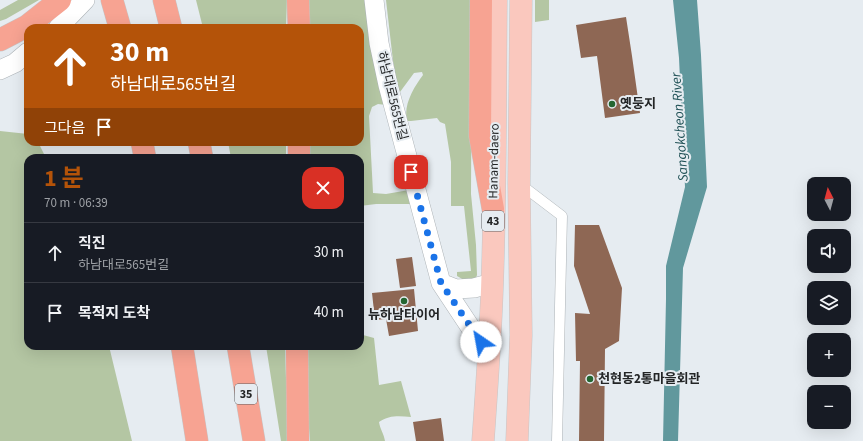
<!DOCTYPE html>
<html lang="ko">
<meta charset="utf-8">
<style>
body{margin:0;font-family:"Source Sans 3","Noto Sans KR",sans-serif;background:#20242c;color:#f1f3f6;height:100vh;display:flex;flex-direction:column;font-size:15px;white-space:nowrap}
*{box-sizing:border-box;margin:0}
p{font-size:13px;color:#9ea1a6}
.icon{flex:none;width:22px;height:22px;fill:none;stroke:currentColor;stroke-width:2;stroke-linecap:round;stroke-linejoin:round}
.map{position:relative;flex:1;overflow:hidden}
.details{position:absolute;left:24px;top:154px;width:340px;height:196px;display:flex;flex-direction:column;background:#171b24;border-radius:12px;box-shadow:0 4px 16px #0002}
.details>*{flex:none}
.top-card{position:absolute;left:24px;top:24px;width:340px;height:122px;border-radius:12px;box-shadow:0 4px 16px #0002;background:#b45309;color:#fff;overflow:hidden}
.needle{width:26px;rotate:354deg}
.fabs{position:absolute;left:807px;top:177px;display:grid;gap:8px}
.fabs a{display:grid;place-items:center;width:44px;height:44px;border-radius:8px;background:#171b24;box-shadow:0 4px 16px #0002;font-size:20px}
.pin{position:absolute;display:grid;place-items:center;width:34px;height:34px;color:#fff;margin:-17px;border-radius:8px;box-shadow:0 2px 6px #0006}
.me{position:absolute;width:44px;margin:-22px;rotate:327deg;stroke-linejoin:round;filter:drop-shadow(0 0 3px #0008)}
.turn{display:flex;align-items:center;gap:14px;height:84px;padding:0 20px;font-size:18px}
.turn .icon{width:52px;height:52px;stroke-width:2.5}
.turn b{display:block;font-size:28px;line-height:34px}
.then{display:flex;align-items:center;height:38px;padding:0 20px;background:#0003;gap:8px;font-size:15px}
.round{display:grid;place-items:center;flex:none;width:42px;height:42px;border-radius:12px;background:#20242c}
.summary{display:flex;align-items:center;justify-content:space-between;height:68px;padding:0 20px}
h1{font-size:24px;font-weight:700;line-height:30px;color:#b45309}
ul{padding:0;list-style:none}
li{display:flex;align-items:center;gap:12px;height:60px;padding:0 20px;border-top:1px solid #363941}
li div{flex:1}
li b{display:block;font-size:15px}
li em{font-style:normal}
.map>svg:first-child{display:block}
.green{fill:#b4c6a3}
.water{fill:#61989d}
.building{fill:#8e6754}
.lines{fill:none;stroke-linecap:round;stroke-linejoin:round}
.lane-casing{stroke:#adb3b7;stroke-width:11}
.street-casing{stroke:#adb3b7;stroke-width:20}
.primary-casing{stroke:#c6c6c7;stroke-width:23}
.highway-casing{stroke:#c6c6c7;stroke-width:23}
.lane{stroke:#fff;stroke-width:10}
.street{stroke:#fff;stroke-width:19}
.primary{stroke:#fac8be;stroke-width:22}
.highway{stroke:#f7a392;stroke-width:22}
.route{stroke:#1a73e8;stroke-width:7;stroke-dasharray:0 12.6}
.poi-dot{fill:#246631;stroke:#e6ecf1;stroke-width:1.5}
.labels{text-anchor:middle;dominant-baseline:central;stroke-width:4;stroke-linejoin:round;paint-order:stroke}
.shield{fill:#e6ecf1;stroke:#5e6163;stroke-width:1}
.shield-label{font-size:12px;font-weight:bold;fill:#232526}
.street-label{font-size:13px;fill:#232526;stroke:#e6ecf1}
.poi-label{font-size:13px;font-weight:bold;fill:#232526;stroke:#e6ecf1;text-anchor:start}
.water-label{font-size:14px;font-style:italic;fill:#1f5055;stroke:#e6ecf1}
</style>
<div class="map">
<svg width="863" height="441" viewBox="0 0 863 441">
<rect width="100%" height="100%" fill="#e6ecf1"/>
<path class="green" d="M18,0H39L6,19L0,21V10Z
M196,0H287L286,28H203Z
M309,0H366L386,105L378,104L372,107L369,116L373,193L386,194L409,190L412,204H376L360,206V158H308V142H360V28H309Z
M386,0H472L471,194L476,245L477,275L476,278L464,280L457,276V272L471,271L464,206H451V162L445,124L440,122L437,118L411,121H407C403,105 414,87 423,75L422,72L414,73L400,92L398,89L393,61Z
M535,0H549V20L535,22Z
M0,131L28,134V142H38L46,158H28V346H109L132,441H0Z
M228,142H286V158H231Z
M360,309L363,310V335L374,338L379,385L401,381L411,417C399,416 389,415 379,422C380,429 384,434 385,441H310L308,416V346H360Z
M266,346H285L288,441H281Z"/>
<path class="water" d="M673,0H697L701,55L707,187L683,268L678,441H663L666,299V266L685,187L679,58Z"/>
<path class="building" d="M626,17L632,56L640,113L605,118L597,56L581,58L576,25Z
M575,225H599L622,288L619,341L605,349L604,441H579L580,361H576L575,313L590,314L574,266Z
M412,257L416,286L400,288L396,259Z
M414,289L418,331L389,336L386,319L375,320L372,293Z
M441,418L444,441H416L413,422Z"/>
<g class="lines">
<defs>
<path id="lane" d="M520,184L562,216L557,441"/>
<path id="street" d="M374,0L379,43L388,85L441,283L488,354
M58,28L85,0
M0,70L15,63L28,52
M441,283L456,289L474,288L492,283"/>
<path id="primary" d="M483,441C486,399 489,357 491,314C496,210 495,105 496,0
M517,441L521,335L519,183L521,0"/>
<path id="highway" d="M112,0L120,28
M164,0L171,28
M298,0L299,28
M481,0L480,136L493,209
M0,40L27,26L60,0
M142,142L145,158
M199,142L202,158
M299,142V158
M182,346L197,441
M238,346L254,441
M297,346L298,441"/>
</defs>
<use href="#lane" class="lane-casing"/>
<use href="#street" class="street-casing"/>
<use href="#primary" class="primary-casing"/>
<use href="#highway" class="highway-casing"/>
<use href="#lane" class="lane"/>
<use href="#street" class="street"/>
<use href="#primary" class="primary"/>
<use href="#highway" class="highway"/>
</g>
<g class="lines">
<path class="route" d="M411,172L441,283L481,342"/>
</g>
<g class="poi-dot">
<circle cx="612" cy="104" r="4"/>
<circle cx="404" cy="301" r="4"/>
<circle cx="590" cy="379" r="4"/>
</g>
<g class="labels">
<g class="shield">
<rect x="482" y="211" width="22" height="20" rx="3"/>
<rect x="235" y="384" width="22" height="20" rx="3"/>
</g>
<g class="shield-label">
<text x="493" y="221">43</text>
<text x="246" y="394">35</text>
</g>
<g class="street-label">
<text transform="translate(392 96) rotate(76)">하남대로565번길</text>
<text transform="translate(494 161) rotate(-89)">Hanam-daero</text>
</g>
<g class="poi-label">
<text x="620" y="104">옛둥지</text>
<text x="404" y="315" text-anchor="middle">뉴하남타이어</text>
<text x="598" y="379">천현동2통마을회관</text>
</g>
<g class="water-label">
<text transform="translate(680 127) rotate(-94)">Sangokcheon River</text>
</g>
</g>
</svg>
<div class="fabs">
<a><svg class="needle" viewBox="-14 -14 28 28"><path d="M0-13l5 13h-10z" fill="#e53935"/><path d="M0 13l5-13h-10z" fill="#9ea1a6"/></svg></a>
<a><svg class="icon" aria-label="sound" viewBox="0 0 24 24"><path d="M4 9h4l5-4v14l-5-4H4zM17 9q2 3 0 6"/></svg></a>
<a><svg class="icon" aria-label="layers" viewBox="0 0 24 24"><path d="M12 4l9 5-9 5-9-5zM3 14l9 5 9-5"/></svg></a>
<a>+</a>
<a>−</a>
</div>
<div class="pin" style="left:411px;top:172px;background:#d93025"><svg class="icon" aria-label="arrive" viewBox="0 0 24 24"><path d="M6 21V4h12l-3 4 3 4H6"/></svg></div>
<svg class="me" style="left:481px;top:342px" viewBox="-20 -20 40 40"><circle r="19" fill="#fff"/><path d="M0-13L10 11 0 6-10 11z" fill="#1a73e8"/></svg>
<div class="top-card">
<div class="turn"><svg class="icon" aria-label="ahead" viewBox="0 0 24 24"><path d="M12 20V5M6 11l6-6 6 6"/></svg><div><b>30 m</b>하남대로565번길</div></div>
<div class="then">그다음<svg class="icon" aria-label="arrive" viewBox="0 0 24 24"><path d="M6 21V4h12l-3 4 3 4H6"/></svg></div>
</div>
<section class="details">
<div class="summary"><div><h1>1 분</h1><p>70 m · 06:39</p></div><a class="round" style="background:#d93025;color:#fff"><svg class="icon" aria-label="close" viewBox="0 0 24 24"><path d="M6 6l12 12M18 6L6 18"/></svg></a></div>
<ul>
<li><svg class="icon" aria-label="ahead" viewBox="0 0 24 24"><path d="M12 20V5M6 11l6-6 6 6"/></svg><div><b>직진</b><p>하남대로565번길</p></div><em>30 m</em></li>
<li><svg class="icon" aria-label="arrive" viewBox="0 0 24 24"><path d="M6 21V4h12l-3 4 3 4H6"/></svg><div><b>목적지 도착</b></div><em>40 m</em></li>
</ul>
</section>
</div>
